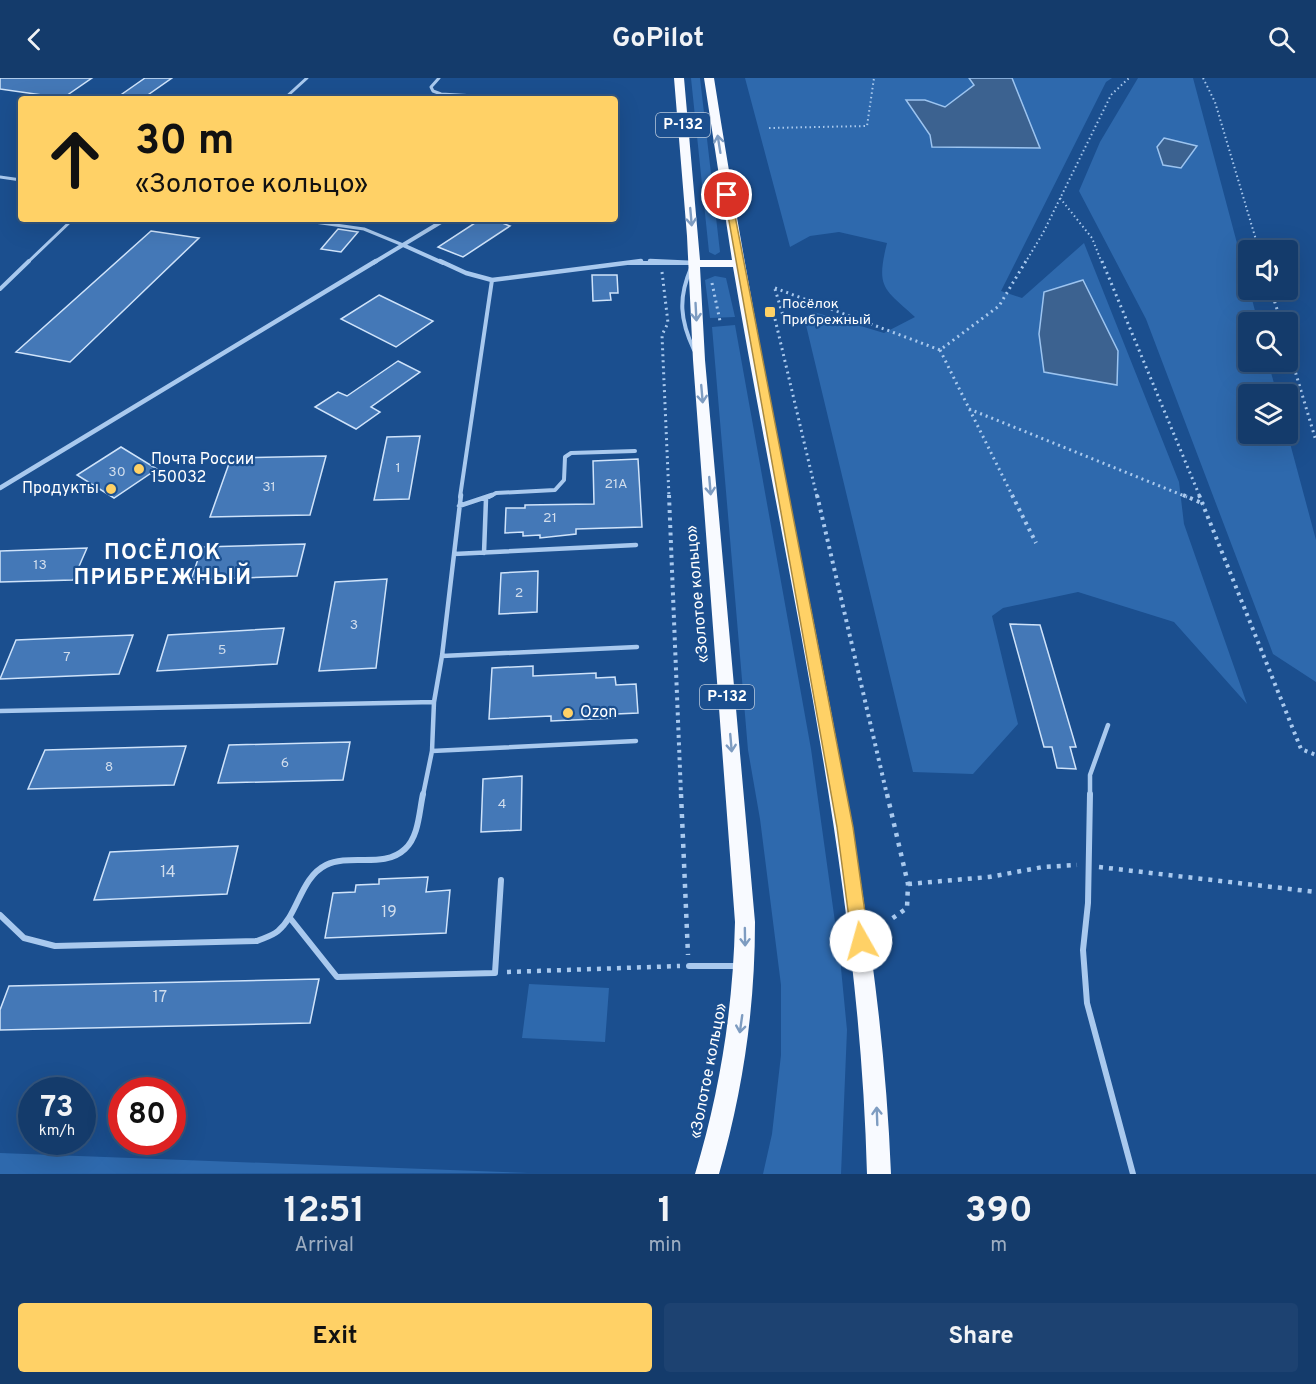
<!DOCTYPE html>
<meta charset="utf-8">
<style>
body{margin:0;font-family:Overpass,sans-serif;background:#1d4271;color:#f1f3f6;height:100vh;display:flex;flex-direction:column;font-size:22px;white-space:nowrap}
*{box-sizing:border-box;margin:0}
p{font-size:20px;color:#9dadc1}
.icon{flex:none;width:33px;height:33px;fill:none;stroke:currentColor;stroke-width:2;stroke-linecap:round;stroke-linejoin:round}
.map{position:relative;height:1096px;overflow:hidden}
.drawer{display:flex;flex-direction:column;background:#143b6b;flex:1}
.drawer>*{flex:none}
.banner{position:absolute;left:18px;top:18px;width:600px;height:126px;border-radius:6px;box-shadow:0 6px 24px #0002,0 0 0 2px #33557e;background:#ffd166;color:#111;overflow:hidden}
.controls{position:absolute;left:1238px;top:162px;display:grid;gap:12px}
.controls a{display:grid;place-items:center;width:60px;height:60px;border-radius:6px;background:#143b6b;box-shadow:0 6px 24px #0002,0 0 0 2px #33557e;font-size:30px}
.speed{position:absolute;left:18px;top:999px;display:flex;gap:12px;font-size:30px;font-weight:700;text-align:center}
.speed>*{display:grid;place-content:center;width:78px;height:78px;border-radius:50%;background:#143b6b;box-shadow:0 6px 24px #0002,0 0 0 2px #33557e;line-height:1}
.speed small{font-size:15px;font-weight:400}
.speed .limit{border:9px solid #d22;background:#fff;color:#111}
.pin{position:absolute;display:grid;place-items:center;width:51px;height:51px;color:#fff;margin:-26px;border:3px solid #fff;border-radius:50%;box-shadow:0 2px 6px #0007}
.me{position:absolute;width:66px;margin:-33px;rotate:353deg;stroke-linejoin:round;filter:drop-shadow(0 0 4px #0008)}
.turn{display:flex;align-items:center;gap:21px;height:126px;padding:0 18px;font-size:27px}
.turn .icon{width:78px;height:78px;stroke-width:2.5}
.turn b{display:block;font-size:42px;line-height:51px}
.eta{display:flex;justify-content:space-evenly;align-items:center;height:102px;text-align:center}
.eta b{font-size:36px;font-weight:700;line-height:42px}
.button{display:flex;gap:12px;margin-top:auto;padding:12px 18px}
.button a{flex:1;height:69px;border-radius:6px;background:#ffd166;color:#111;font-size:24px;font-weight:700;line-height:69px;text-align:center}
.button a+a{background:#1d4271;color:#f1f3f6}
header{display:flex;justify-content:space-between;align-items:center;height:78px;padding:0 18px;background:#143b6b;font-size:27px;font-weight:700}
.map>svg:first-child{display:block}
.green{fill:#2e69ad}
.water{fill:#3c6290;stroke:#9cc4f0;stroke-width:1.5}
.building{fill:#4478b7;stroke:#cfe3fa;stroke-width:1.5}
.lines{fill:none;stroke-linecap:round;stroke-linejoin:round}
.path-far3{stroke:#a9c9ee;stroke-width:2;stroke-dasharray:1.5 3;stroke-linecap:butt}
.path-far2{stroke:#a9c9ee;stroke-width:3;stroke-dasharray:2 4;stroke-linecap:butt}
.path-far1{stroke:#a9c9ee;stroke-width:4;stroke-dasharray:3 4.5;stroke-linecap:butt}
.path{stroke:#a9c9ee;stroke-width:4.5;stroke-dasharray:4 6;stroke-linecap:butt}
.service-far3{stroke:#a9c9ee;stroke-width:3}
.service-far2{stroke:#a9c9ee;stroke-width:4}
.service-far1{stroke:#a9c9ee;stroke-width:4.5}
.service{stroke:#a9c9ee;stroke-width:6}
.minor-far1{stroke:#a9c9ee;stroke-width:4}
.minor{stroke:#a9c9ee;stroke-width:4.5}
.trunk{fill:#f8faff;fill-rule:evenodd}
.oneway{stroke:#7e9cc1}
.route{fill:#ffd166;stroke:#a68842;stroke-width:1.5}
.poi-dot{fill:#ffd166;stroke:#1b4f8f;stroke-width:2}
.labels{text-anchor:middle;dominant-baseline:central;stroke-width:4.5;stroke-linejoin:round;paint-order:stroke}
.far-poi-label{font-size:14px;fill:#fff;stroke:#1b4f8f;text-anchor:start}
.number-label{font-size:14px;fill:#d0dded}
.shield{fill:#1b4f8f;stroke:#bbcadd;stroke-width:1.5}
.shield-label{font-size:15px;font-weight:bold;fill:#fff}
.poi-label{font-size:16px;fill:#fff;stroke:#1b4f8f;text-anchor:start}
.street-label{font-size:16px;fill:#fff;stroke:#1b4f8f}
.near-number-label{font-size:16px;fill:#d0dded}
.district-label{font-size:22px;font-weight:bold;letter-spacing:1.5px;fill:#fff;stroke:#1b4f8f}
</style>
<header><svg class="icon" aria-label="back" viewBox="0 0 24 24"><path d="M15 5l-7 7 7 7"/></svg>GoPilot<svg class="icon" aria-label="search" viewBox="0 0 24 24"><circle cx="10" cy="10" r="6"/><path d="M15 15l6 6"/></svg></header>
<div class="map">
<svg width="1316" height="1096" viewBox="0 0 1316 1096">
<rect width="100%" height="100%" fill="#1b4f8f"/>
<path class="green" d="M691,0H700L720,174L715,177L709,174Z
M745,0H1112L1106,4L1001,213L1022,220L1084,165L1179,404L1184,446L1247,626L1174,544L1078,514L1003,530L992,538L1018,646L973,696L913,694L805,243L814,234L884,255L915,239C883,210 876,210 887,165L839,154L810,158L790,169Z
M1138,0H1193L1258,244H1248V284H1268L1277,316H1248V356H1287V354L1316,462V604L1273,576L1146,241L1079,113L1100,64Z
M715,198L726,200L735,239L710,240L705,202Z
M735,247L811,671L840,880L847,952L841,1096H763L772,1056L781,977V907L760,741L748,672L712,249Z
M529,906L609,910L605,964L522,960Z
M0,1075L528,1095L0,1096Z"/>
<path class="water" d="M969,0H1012L1040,70L932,69L930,57L906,22H925L945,29L974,7Z
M1164,60L1197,68L1181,90L1163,87L1157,69Z
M1083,202L1118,273L1117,307L1044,294L1039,256L1044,214Z"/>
<path class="building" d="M0,0H92L63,20L0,11Z
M145,0H172L142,21H115Z
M481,141H492L510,148L463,179L438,169Z
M338,151L358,154L341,174L321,171Z
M151,153L199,160L70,284L16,274Z
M592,197H617L618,215H610L611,222L593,223Z
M379,217L433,243L396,269L341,241Z
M398,283L420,294L371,329L380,334L356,351L315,329L338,314L347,318Z
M420,358L409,421L374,422L387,359Z
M121,369L157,391L114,420L77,397Z
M326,378L310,437L210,439L231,380Z
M638,381L642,449L576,451V456L540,460V457L523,458V454L505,455L506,430H525V427L594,426L593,383Z
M305,466L297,498L191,502L202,469Z
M87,470L73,502L0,504V473Z
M538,493L537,534L499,536L501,495Z
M387,501L376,590L319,593L335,504Z
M1010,546L1040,547L1076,669H1070L1076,691L1057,690L1052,669H1044Z
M284,550L277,586L157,593L168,557Z
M133,557L119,596L0,601L16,562Z
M533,588V598L596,595V600L615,599L616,607L636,606L638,635L616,636V640L551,643V638L489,641L492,590Z
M350,664L343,702L218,705L229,667Z
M186,668L174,707L28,711L45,672Z
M522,698L521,752L481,754L483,701Z
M238,768L227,816L94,822L110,774Z
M428,799L426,814L450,812L446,855L325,860L333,815L355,814L356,807L379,806V801Z
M319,901L310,945L0,952V932L9,908Z"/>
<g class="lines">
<path class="path-far3" d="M1203,0L1215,24L1259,172
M769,50L867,48L874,0
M1060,120L1092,160L1102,185
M1025,185L1043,155L1111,17L1129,0"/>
<path class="path-far2" d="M1102,183L1200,419
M662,194L668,245L662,257L669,419
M712,205L720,243
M775,210L940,272L999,228L1026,183
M775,211L784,241
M1271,212L1281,244
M775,241L817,419
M1287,266L1316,363
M940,272L1013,419
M969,331L1187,419"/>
<path class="path-far1" d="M669,417L681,717
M817,417L887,717
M1012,417L1036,465
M1183,417L1204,426
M1199,417L1301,671L1316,677"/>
<path class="path" d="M681,716L688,877
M887,716L908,806L907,830L890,842
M1099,789L1316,814
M908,806L989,799L1043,789L1077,787
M507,894L680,888"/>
<path class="service-far3" d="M439,0L431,9L433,13L441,16L525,21
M284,21L307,0
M0,99L21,102
M293,141L364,151L403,167
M27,185L73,141"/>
<path class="service-far2" d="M691,190C678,220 680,242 694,272
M0,211L29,183
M460,419L492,202
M489,419L496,415L555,412L564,402L565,379L571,375L635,373"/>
<path class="service-far1" d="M459,428L492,417
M484,475L486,421
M454,476L636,467
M442,578L637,569
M0,633L434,624
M432,673L636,663
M423,717L432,673L434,624L442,578L461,417
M1090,717V697L1108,647"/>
<path class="service" d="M1090,716L1088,825L1083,872L1087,925L1133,1096
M0,837L24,860L55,868L257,863C264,860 272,858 278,853C299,835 300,800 326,787C350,775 384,791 405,771C419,758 419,734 423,716
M290,840L337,899L495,895L501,802
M689,888H737"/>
<path class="minor-far1" d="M403,167L443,185
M373,185L446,141
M629,185H688"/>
<path class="minor" d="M440,183L466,195L492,202L641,183
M650,183L694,185
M0,410L376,183"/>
<path class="trunk" d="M674,0H684L700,182H732L704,0H714C740,167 772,334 805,500C844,697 883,894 891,1096H867C859,790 784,490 733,189H700L705,282L755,844C755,930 743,1013 719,1096H695C720,1013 733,931 735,844L693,282L687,158Z"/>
</g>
<defs><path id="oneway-shaft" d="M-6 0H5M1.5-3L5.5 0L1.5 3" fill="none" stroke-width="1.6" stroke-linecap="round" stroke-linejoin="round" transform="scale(1.5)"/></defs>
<g class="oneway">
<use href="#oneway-shaft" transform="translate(719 66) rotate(-99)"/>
<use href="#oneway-shaft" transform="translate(691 139) rotate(85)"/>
<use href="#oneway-shaft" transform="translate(696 234) rotate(87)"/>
<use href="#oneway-shaft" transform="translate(702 316) rotate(85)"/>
<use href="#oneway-shaft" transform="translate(710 408) rotate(85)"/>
<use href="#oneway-shaft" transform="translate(731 665) rotate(85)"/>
<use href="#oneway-shaft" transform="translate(745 859) rotate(89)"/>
<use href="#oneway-shaft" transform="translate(741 946) rotate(98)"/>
<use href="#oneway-shaft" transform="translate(877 1038) rotate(-92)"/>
</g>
<path class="route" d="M724,115L731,117L853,749L869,863L867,869L861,871L855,869L852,863L837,749Z"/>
<g class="poi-dot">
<rect x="764" y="228" width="12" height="12" rx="3"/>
<circle cx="139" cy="391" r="6"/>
<circle cx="111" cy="411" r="6"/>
<circle cx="568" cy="635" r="6"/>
</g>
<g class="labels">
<g class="far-poi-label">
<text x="782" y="226">Посёлок<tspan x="782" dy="16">Прибрежный</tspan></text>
</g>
<g class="number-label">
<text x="398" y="390">1</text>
<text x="117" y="394">30</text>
<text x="616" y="406">21А</text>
<text x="269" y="409">31</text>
<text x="550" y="440">21</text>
<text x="40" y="487">13</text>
<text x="519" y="515">2</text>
<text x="354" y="547">3</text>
<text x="222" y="572">5</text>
<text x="67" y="579">7</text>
<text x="285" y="685">6</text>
<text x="109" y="689">8</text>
<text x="502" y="726">4</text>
</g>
<g class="shield">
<rect x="656" y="35" width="54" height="24" rx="4.5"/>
<rect x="700" y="607" width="54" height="24" rx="4.5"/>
</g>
<g class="shield-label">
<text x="683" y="47">Р-132</text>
<text x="727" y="619">Р-132</text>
</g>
<g class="poi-label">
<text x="151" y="382">Почта России<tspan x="151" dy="18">150032</tspan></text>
<text x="99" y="411" text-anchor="end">Продукты</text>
<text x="580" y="635">Ozon</text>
</g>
<g class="street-label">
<text transform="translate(698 516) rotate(-95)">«Золотое кольцо»</text>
<text transform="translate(709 993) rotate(-79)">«Золотое кольцо»</text>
</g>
<g class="near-number-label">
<text x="168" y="795">14</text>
<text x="389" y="835">19</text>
<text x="160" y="920">17</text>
</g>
<g class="district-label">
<text x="163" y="475">ПОСЁЛОК<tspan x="163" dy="25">ПРИБРЕЖНЫЙ</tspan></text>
</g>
</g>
</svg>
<div class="controls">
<a><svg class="icon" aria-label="sound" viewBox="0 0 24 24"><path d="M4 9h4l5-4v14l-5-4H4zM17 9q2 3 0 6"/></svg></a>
<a><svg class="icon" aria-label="search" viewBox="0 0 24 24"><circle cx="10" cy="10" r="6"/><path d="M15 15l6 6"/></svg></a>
<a><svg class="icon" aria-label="layers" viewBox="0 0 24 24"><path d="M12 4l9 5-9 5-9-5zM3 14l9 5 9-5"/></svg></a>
</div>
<div class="speed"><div>73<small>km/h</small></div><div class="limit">80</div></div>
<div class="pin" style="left:727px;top:117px;background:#d93025"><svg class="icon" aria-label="arrive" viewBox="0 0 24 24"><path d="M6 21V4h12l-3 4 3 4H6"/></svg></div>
<svg class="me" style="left:861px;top:863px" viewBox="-20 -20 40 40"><circle r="19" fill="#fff"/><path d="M0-13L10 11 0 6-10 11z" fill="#ffd166"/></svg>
<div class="banner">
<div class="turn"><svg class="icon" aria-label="ahead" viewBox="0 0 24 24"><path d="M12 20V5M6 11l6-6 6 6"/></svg><div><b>30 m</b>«Золотое кольцо»</div></div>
</div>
</div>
<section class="drawer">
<div class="eta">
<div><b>12:51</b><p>Arrival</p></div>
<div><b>1</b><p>min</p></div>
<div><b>390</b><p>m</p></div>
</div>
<div class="button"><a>Exit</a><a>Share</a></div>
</section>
